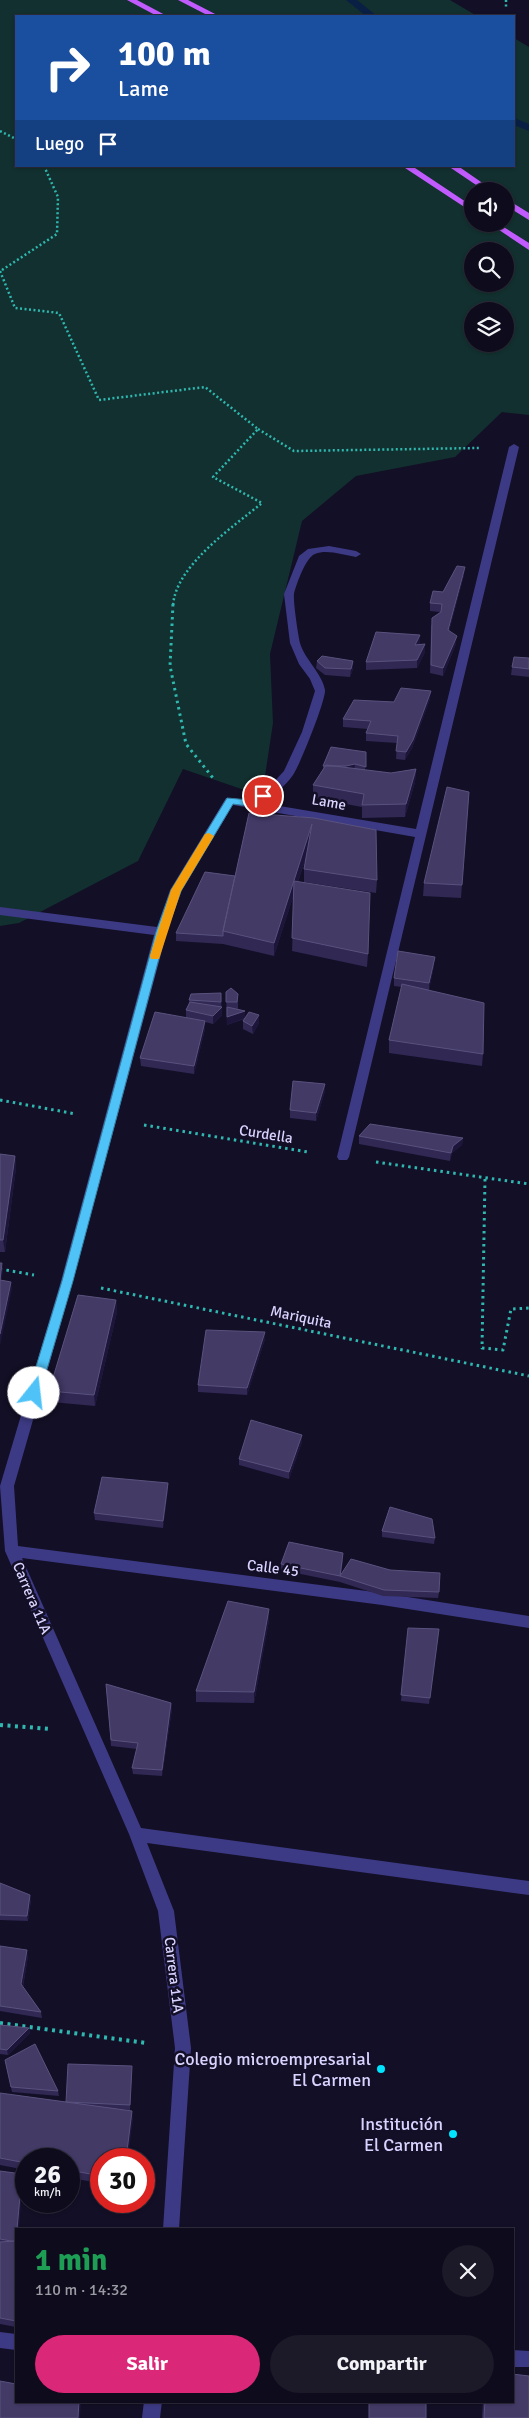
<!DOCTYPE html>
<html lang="es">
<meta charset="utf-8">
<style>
body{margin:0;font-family:Signika,sans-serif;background:#1c1929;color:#f1f3f6;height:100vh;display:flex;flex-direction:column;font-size:19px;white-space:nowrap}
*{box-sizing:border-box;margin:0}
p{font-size:16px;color:#9b9ba3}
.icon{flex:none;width:28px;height:28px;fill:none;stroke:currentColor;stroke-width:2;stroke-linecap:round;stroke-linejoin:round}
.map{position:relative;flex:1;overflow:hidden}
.details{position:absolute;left:15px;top:2228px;width:499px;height:175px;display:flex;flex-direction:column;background:#0e0b1c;border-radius:0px;box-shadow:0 1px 4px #0004,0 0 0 1px #2e2b3b}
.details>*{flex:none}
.banner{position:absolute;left:15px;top:15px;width:500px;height:152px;border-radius:0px;box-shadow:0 1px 4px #0004,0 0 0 1px #2e2b3b;background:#1a4fa0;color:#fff;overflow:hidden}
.buttons{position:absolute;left:464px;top:182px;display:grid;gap:10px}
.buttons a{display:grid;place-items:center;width:50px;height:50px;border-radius:50%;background:#0e0b1c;box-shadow:0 1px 4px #0004,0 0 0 1px #2e2b3b;font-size:25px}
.speed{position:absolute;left:15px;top:2148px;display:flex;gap:10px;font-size:25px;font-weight:700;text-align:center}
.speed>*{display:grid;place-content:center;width:65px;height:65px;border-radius:50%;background:#0e0b1c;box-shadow:0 1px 4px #0004,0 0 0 1px #2e2b3b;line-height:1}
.speed small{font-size:12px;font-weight:400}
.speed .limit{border:8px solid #d22;background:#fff;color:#111}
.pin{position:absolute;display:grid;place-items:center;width:42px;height:42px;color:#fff;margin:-21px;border:2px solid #fff;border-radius:50%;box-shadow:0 1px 5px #0007}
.me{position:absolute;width:55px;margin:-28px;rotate:16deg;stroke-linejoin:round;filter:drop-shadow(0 0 4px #0008)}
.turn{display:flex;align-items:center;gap:18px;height:105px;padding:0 20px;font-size:22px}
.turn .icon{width:65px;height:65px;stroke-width:2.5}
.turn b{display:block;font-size:35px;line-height:42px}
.then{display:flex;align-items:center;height:48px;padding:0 20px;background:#0003;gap:10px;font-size:19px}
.round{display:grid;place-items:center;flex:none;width:52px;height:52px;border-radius:26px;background:#1c1929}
.head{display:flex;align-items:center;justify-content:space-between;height:85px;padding:0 20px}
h1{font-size:30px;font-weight:700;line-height:38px;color:#1e9e55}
.cta{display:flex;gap:10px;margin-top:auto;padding:10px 20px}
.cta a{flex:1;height:58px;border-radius:30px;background:#db2777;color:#fff;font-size:20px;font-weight:700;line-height:58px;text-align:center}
.cta a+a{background:#1c1929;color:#f1f3f6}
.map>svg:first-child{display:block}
.green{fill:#12302f;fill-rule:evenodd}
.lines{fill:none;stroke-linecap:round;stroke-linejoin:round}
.stream{fill:#0a1f44;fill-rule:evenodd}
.path-far2{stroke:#2fb8b0;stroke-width:2.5;stroke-dasharray:2 2.5;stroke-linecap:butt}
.path-far1{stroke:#2fb8b0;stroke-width:3;stroke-dasharray:2.5 4;stroke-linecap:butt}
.path{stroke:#2fb8b0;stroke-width:4;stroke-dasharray:3 4.5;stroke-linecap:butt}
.minor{fill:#3d3a85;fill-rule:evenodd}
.major{fill:#c25bff;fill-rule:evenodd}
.wall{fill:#312854}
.shaded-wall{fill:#1d163a}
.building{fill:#433a66;stroke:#5a527e}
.route{fill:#4fc3f7;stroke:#337fa1}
.slow{fill:#f59e0b}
.poi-dot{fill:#00e5ff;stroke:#130f26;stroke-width:2}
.labels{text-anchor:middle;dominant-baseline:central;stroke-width:5;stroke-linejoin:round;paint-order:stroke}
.street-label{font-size:15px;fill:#d9d4ff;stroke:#130f26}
.near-poi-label{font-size:18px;fill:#d9d4ff;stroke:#130f26;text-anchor:end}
</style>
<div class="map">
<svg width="529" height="2418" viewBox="0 0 529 2418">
<rect width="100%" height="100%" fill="#130f26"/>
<path class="green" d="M0,0H450L477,16H16V166H514V38L529,47V415L502,412L455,457L356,476L302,521L270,654L273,723L262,796L183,769L138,861L19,923L0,926ZM472,191H505V224H472ZM472,251H505V284H472ZM472,311H505V344H472Z"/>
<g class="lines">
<path class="stream" d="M346,0H357L377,16H366Z
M514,118L529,124V131L514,125Z"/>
<path class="path-far2" d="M506,0V8
M0,131L16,139
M2,270L57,234L58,197L44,166
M0,271L15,308L59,313L99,400L205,387L258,429L213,477L262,503C233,527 175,566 173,606
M258,429L294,451L479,448"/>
<path class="path-far1" d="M173,604L170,666L186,744L213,778
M0,1100L76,1114
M144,1125L308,1152
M376,1162L529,1184
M485,1179L482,1348L503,1350L511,1309L529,1308
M0,1269L34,1275
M101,1288L529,1376"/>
<path class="path" d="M0,1725L51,1729
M0,2023L146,2043"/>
<path class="minor" d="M514,444L519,447L349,1157L347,1160H339L337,1157L415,837L233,805L182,890L167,932L73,1281L14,1486L18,1546L382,1593L529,1616V1628L382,1605L22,1558L141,1828L529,1881V1895L147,1843L174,1911L191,2048L179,2229H163L175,2048L158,1911L129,1834L5,1551L0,1486L61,1281L154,935L0,915V907L157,927L170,890L226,798L249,801L271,785L284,771L302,732L315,691L310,679L299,664L290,643L284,594L299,556L308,549L329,546L356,551L361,554L356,557C343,555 327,549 315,554C306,557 296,585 294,594C293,601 298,634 300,643C305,660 322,673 325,690C326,700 300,765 293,775C285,787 273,795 262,803L416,829L509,447Z
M0,2332L16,2334V2350L0,2348Z
M512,2350L529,2351V2367H512Z
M144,2401H162L160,2418H142Z"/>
<path class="major" d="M127,0H137L167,16H157Z
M178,0H188L219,16H209Z
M402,166H412L472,206V212Z
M448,166H458L494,191H485Z
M505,198L529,213V220L505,205Z
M490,224H499L529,243V250Z"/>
</g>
<path class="wall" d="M464,575L449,631L456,644L443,676L430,673L431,626L440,612L430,611V603Z
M420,635V643L418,645L425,644V652L417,668L366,670V662Z
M529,658V677L511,675L512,667Z
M317,661H353V669L350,677L325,675L316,668Z
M430,699L412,748L405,760L396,759L397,743L366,741V733L368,729L343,727V719Z
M366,752L365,770L391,773L416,769L415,782L405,817L362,818V807L313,798V785L323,769V766Z
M469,792L461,898L423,896L424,883Z
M249,813L377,880L376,893L304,882V869L307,854L298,882L368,954L367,967L292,951L294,894L274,956L223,944L176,941V933L235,876Z
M434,965L429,990L483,1054L482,1066L389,1053V1040L402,987L394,986V978Z
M226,992L238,994V1009L245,1011V1018L259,1015V1023L253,1034L243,1029V1021L244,1019L227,1025Z
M221,993L222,1015L213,1024L205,1022V1029L194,1074L141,1066L140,1058L186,1018V1010L189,1003V1000Z
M325,1091L316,1121L290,1118V1110Z
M359,1136L463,1138L462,1145L452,1153L450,1161L359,1144Z
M0,1154L15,1156L16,1168L5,1252H0Z
M116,1300L117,1312L95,1406L51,1402L49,1391Z
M265,1339L247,1395L198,1392V1385Z
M302,1442L289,1479L239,1465V1459Z
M168,1483V1489L163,1528L95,1520L94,1513Z
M382,1531L435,1538L434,1544L382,1537Z
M343,1560L341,1574L439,1592L438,1598L383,1596L340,1582L281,1570V1564Z
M269,1609V1620L254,1703L196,1702V1691Z
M408,1628L439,1629L429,1704L401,1701Z
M106,1684L171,1703L172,1709L162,1776L133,1774L132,1768L137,1749L111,1746Z
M0,1883L31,1900L28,1921L0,1920Z
M0,1946L28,1956L23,1987L41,2012L42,2018L0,2011Z
M0,2025L29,2028L30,2033L8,2055L0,2054Z
M5,2060L58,2091L59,2096L12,2092Z
M132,2071L130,2110L114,2109L133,2119L101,2159V2183L69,2178V2159H26V2170L0,2165V2093L66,2102Z
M0,2171L22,2174L23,2179L16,2229V2327L0,2324Z
M483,2401H512L529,2418H482Z"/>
<path class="shaded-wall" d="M465,567L464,575L447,638L448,630Z
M420,635V643L414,653L415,645Z
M457,636L456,644L443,676V668Z
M425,644V652L417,668V660Z
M353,661V669L350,677L351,669Z
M431,691L430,699L412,748L405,760L406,752Z
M355,764L354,772L346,774V766Z
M416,769L415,782L405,817L406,804Z
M312,824V838L274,956V943Z
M435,957L434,965L429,991V983Z
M221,993L222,1015L213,1024V1016L221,1008Z
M245,1011V1018L227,1025V1017Z
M259,1015V1023L253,1034L252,1026Z
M205,1021V1029L194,1074V1066Z
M325,1084V1091L316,1121V1113Z
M463,1138L462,1145L452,1153L450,1161L451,1153L453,1146Z
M15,1156L16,1168L5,1252L3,1240Z
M2,1263L3,1270L1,1287L0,1280Z
M11,1282L12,1289L0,1346V1334Z
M116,1300L117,1312L95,1406L94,1395Z
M265,1332V1339L247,1395V1388Z
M302,1435V1442L289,1479V1472Z
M168,1483V1489L163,1528V1521Z
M269,1609V1620L254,1703V1692Z
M171,1703L172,1709L162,1776V1770Z
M30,1895L31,1900L28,1921L27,1916Z
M27,1950L28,1956L22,1990L21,1984Z
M29,2028L30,2033L8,2055L7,2050Z
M132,2111L133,2119L128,2159H126Z
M22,2174L23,2179L19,2229H17Z
M79,2401H81L80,2418H78Z"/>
<path class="building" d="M457,566L465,567L448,630L457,636L443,668L431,665L432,618L441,612L442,604L430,603L433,591L443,592Z
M376,632L420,635L415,645L425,644L417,660L366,662Z
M322,656L353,661L351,669L325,668L317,661Z
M514,657L529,658V669L512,667Z
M401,688L431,691L413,740L406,752L396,751L398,736L366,733L371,721L343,719L354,700L394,702Z
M331,747L366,752V767L355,764L346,766H323Z
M326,765L391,773L416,769L406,804L362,805L364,794L313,785Z
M447,787L469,792L462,885L424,883Z
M249,813L314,818L376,830L377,880L304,869L312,824L274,943L223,931Z
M205,872L235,876L223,931V936L176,933Z
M294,881L370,893L368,954L292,938Z
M398,951L435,957L429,983L394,978Z
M402,984L484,1003L483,1054L389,1040Z
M231,988L238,994L237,1002H226V992Z
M221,993V1002L189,1000L191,994Z
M190,1002L222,1007L213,1016L186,1010Z
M227,1007L245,1011L227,1017Z
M155,1012L205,1021L194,1066L140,1058Z
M249,1012L259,1015L252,1026L243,1021Z
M293,1081L325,1084L316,1113L290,1110Z
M370,1124L463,1138L453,1146L451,1153L359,1136Z
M0,1154L15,1156L3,1240H0Z
M0,1263H2L0,1280L11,1282L0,1334Z
M78,1295L116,1300L94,1395L49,1391Z
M206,1330L265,1332L247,1388L198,1385Z
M251,1420L302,1435L289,1472L239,1459Z
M102,1477L168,1483L163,1521L94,1513Z
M390,1507L432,1519L435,1538L382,1531Z
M289,1542L343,1553L340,1576L351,1559L390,1570L440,1573L439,1592L384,1590L340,1576L281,1564Z
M228,1601L269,1609L254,1692L196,1691Z
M408,1628L439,1629L430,1698L401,1695Z
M106,1684L171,1703L162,1770L132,1768L138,1743L111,1740Z
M0,1883L30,1895L27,1916L0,1915Z
M0,1946L27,1950L21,1984L41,2012L0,2006Z
M0,2025L29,2028L7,2050L0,2049Z
M35,2044L58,2091L11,2087L5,2060Z
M68,2064L132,2066L130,2105L66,2102Z
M0,2093L132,2111L126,2159H101V2176L69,2170V2159H26V2163L0,2158Z
M0,2171L22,2174L17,2229H16V2241H11L0,2239Z
M16,2241V2321L0,2318V2242Z
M512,2374L529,2376V2418H484L485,2401H512Z
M0,2381L16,2384V2401H79L78,2418H0Z
M369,2401H426V2418H369Z"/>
<path class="route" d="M263,793L268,796L255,807L233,804L181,891L166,932L73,1281L40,1393L39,1396H30L28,1393L62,1281L156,932L171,890L227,798L250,800Z"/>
<path class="slow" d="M209,833L214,836L181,891L160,956L159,959H151L150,956L171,890L205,834Z"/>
<g class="poi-dot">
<circle cx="381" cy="2069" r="5"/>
<circle cx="453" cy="2134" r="5"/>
</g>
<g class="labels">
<g class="street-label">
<text transform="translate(329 802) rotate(10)">Lame</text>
<text transform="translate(266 1134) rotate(9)">Curdella</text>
<text transform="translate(301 1317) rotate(12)">Mariquita</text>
<text transform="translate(273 1568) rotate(7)">Calle 45</text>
<text transform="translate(32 1598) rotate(67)">Carrera 11A</text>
<text transform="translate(174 1975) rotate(83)">Carrera 11A</text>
</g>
<g class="near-poi-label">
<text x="371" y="2059">Colegio microempresarial<tspan x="371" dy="21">El Carmen</tspan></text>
<text x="443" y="2124">Institución<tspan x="443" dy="21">El Carmen</tspan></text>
</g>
</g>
</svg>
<div class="buttons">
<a><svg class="icon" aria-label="sound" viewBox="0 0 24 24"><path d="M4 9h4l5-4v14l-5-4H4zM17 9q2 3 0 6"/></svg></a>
<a><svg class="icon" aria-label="search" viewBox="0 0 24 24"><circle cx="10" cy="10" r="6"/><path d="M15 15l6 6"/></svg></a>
<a><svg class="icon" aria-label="layers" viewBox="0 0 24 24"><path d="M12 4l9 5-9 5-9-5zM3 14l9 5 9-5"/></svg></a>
</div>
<div class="speed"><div>26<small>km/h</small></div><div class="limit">30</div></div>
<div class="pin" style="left:263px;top:796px;background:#d93025"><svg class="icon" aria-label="arrive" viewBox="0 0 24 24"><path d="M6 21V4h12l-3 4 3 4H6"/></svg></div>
<svg class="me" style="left:34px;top:1393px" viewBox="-20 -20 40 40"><circle r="19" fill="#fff"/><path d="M0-13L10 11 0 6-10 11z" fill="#4fc3f7"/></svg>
<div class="banner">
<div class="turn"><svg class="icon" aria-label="right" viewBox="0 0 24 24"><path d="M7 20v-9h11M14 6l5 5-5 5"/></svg><div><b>100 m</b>Lame</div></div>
<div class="then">Luego<svg class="icon" aria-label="arrive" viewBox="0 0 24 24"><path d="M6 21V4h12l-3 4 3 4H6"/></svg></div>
</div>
<section class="details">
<div class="head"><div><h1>1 min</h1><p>110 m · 14:32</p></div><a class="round"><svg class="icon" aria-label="close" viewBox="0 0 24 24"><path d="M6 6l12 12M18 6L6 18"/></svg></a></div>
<div class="cta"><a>Salir</a><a>Compartir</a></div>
</section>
</div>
